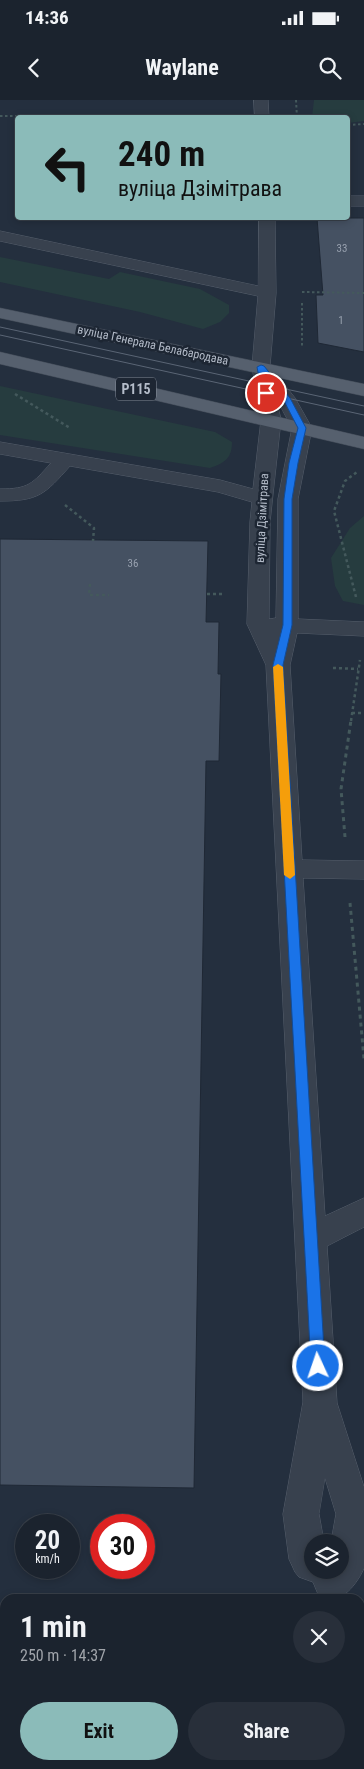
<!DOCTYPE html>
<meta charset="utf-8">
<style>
body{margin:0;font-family:"Roboto Condensed",sans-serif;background:#282f3a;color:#f1f3f6;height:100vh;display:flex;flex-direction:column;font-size:19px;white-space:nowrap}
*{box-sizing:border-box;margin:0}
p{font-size:16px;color:#a0a4aa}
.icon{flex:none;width:28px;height:28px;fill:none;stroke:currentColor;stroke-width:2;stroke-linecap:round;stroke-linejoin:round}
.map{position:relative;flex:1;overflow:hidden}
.side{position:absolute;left:0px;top:1494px;width:365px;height:176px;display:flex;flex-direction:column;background:#1b232e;border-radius:15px 15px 0 0;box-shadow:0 2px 8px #0003,0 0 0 1px #39404a}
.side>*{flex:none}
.hud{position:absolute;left:15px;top:15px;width:335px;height:105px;border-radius:5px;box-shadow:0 2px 8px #0003,0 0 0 1px #39404a;background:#8bbbb9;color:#111;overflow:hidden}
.fabs{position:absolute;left:304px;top:1434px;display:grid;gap:10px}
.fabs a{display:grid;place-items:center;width:45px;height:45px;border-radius:50%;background:#1b232e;box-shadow:0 2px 8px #0003,0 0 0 1px #39404a;font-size:25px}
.speed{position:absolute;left:15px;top:1414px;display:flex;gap:10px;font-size:25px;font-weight:700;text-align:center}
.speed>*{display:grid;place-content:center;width:65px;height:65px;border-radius:50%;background:#1b232e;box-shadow:0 2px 8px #0003,0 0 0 1px #39404a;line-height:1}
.speed small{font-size:12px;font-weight:400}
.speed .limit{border:8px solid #d22;background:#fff;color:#111}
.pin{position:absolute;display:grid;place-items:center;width:42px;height:42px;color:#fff;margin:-21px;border:2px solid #fff;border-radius:50%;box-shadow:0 1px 5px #0007}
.me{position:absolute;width:55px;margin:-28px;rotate:357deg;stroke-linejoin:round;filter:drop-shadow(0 0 4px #0008)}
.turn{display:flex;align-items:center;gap:18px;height:105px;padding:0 20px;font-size:22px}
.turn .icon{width:65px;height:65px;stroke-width:2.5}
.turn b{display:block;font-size:35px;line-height:42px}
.round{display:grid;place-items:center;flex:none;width:52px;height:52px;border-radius:26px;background:#282f3a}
.summary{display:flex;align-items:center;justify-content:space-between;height:85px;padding:0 20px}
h1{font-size:30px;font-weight:700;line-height:38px}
.primary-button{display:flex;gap:10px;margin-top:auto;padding:10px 20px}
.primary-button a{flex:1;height:58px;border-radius:30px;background:#8bbbb9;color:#111;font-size:20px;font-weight:700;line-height:58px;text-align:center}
.primary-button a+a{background:#282f3a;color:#f1f3f6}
.status{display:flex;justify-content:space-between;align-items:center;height:35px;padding:0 25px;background:#1b232e;direction:ltr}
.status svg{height:14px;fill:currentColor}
header{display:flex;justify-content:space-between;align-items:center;height:65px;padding:0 20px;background:#1b232e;font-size:22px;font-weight:700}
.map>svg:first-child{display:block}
.green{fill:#263c3f}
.building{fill:#455162;stroke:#1f2835}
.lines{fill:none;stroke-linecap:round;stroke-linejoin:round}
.minor-casing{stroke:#565f6c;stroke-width:1}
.major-casing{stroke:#414a57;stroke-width:1}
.path-far3{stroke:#44595c;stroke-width:2;stroke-dasharray:2.5 2.5;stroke-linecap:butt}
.path-far2{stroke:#44595c;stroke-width:2.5;stroke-dasharray:3 3;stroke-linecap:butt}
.path-far1{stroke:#44595c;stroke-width:3;stroke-dasharray:4 4;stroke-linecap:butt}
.path{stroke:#44595c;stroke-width:4;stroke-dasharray:5 5;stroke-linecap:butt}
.minor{fill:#38414e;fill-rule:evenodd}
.major{fill:#56606e;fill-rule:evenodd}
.tram{stroke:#5a6575;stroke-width:1}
.route{fill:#1a73e8;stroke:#114b97}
.slow{fill:#f59e0b}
.labels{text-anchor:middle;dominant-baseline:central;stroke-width:5;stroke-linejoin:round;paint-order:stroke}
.far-number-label{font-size:11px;fill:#98a1af}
.far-street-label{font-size:12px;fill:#b4bcc9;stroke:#1d2633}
.shield{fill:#1d2633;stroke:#878f9c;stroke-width:1}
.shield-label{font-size:14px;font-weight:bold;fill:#b4bcc9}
</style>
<div class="status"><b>14:36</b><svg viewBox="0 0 49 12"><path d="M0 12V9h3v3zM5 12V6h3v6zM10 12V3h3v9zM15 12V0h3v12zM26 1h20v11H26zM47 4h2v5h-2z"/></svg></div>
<header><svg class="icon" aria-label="back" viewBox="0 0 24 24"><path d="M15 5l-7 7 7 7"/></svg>Waylane<svg class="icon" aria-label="search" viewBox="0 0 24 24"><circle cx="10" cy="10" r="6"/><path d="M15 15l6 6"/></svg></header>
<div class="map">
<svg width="364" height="1669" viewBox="0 0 364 1669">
<rect width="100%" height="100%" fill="#242f3e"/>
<path class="green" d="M314,0H364V21L348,23V18L312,17Z
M0,157L109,179L120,172L200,189L229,205V213L220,222L203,229L140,212L0,182Z
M0,286L215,332L232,342C232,359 224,363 210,368L0,335Z
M364,416V505L343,501L335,486L331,458L350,428Z"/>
<path class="building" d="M317,118H364V252L318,243L316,195H323Z
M0,439L208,441L206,522H219L218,574H221L219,661H206L194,1388L0,1385Z"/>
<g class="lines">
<defs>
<path id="minor" d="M254,0H268L269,18H255Z
M348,96H364V106H348Z
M259,118H275L276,193L270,266L295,298L312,328L298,399V519L364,522V536L297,533L290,565L302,760L364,761V779L303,778L325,1116L364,1098V1127L327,1146L337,1303L364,1387V1468C359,1480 345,1501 329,1499C325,1498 321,1496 318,1494L313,1482L299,1477L295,1472L289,1459L283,1414L303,1302L266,565L247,524L250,422L252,402L218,392L70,366C45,394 39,401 0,401V389C29,389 32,384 51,363L0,354V342L220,380L253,389L261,320L252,267L258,196L0,141V131L258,186ZM276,298L292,328L278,399L276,518L269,519L270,422L281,320ZM325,1378L336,1414L331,1442H340V1470H312V1442H324L319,1414Z
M360,1662L361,1669H321V1665H360Z"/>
<path id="major" d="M0,208L364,284V296L0,218Z
M0,252L364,337V349L0,264Z"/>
</defs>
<use href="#minor" class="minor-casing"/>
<use href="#major" class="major-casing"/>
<path class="path-far3" d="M296,0L297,18
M0,16H232
M348,25L364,24
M302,192L364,193
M302,203V247"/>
<path class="path-far2" d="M15,294L70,328
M65,405L94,428L93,441
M90,484L89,495H109
M207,494H224
M356,497L334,411L345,381L357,372
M333,568L358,569
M352,613H364
M351,621L360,560"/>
<path class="path-far1" d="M345,737L341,689L351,620
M350,803L364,959"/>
<path class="path" d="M292,1665V1669"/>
<use href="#minor" class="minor"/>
<use href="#major" class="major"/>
<path class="tram" d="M0,227L364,306
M0,235L364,315"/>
</g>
<path class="route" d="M261,265L264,266L290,298L306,328L298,363L292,399V525L283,565L325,1266L323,1270L318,1272L313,1270L311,1266L273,565L283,525L284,399L289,363L298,328L283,299L267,280L270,293L266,296L262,293L257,267Z"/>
<path class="slow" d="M278,564L283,567L295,775L290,779L284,775L273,567Z"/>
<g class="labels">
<g class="far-number-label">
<text x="342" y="148">33</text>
<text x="341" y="220">1</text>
<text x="133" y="463">36</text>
</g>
<g class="far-street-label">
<text transform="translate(153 245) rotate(12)">вуліца Генерала Белабародава</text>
<text transform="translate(262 418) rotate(-87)">вуліца Дзімітрава</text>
</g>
<rect class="shield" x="116" y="277.5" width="40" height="23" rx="4"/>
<g class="shield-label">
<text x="136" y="289">Р115</text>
</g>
</g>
</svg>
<div class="fabs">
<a><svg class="icon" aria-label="layers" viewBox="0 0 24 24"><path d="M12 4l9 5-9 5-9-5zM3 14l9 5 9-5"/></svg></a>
</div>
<div class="speed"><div>20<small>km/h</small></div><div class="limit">30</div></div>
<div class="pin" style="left:266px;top:293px;background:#d93025"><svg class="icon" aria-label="arrive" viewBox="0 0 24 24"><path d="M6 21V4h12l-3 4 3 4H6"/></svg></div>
<svg class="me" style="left:318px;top:1266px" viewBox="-20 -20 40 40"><circle r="17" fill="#1a73e8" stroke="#fff" stroke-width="3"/><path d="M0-11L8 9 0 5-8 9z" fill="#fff"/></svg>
<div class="hud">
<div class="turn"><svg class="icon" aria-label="left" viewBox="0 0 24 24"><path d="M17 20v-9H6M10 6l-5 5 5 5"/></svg><div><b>240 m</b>вуліца Дзімітрава</div></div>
</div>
<section class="side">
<div class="summary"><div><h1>1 min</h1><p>250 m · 14:37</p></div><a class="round"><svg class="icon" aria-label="close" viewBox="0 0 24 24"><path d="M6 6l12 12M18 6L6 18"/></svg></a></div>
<div class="primary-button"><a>Exit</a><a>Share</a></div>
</section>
</div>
